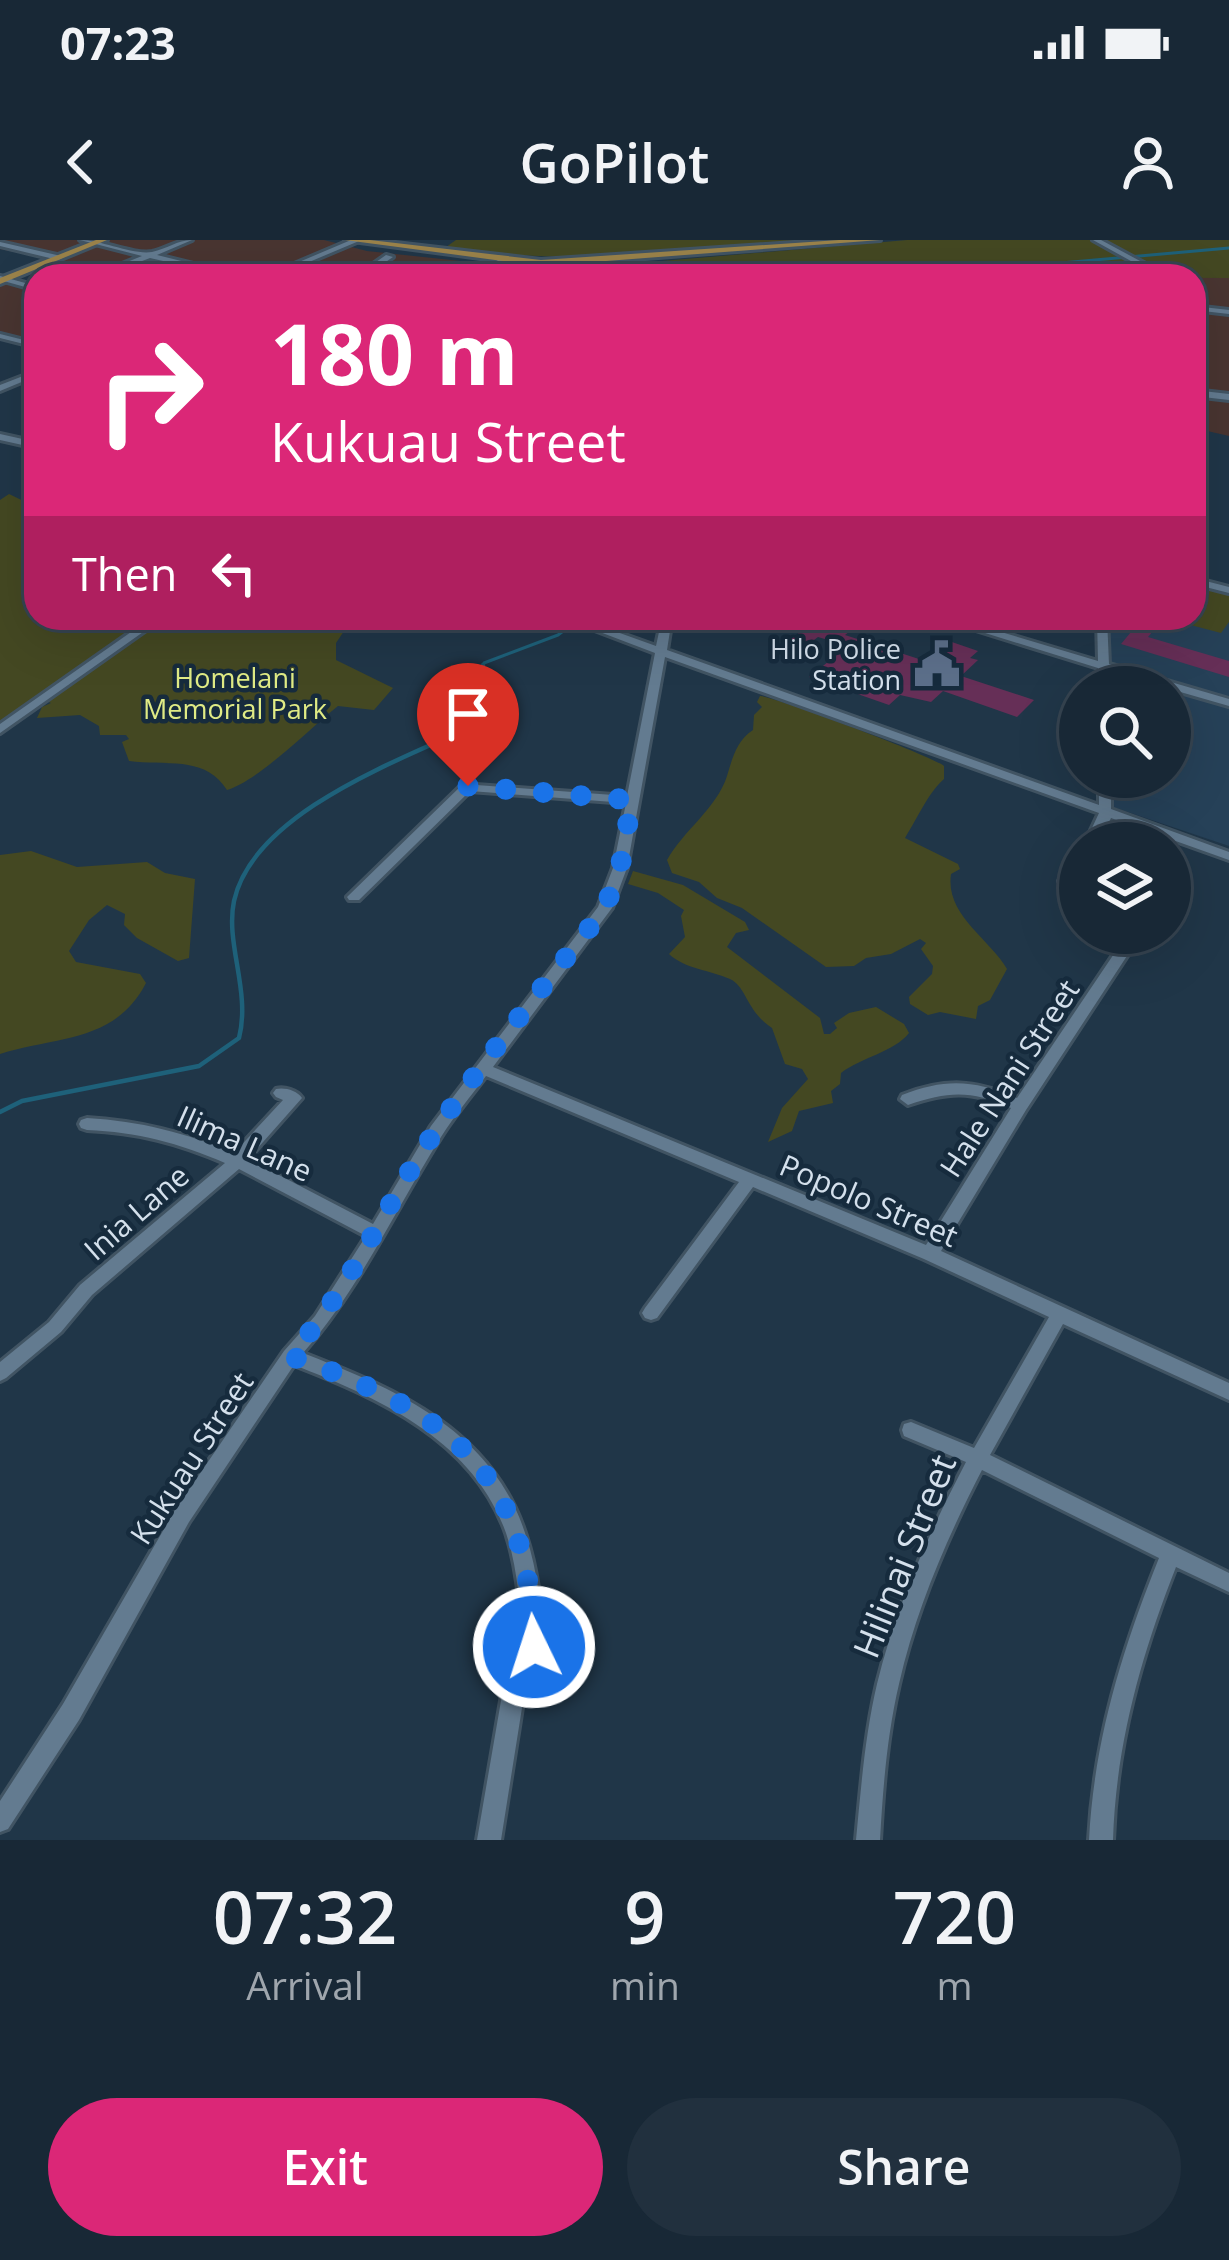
<!DOCTYPE html>
<style>
body{margin:0;font-family:"Open Sans",sans-serif;background:#21303e;color:#f1f3f6;height:100vh;display:flex;flex-direction:column;font-size:45px;white-space:nowrap}
*{box-sizing:border-box;margin:0}
p{font-size:39px;color:#9fa6ad}
.icon{flex:none;width:66px;height:66px;fill:none;stroke:currentColor;stroke-width:2;stroke-linecap:round;stroke-linejoin:round}
.map{position:relative;height:1600px;overflow:hidden}
.details{display:flex;flex-direction:column;background:#182836;flex:1}
.details>*{flex:none}
.banner{position:absolute;left:24px;top:24px;width:1182px;height:366px;border-radius:36px;box-shadow:0 12px 48px #0002,0 0 0 3px #364451;background:#db2777;color:#fff;overflow:hidden}
.buttons{position:absolute;left:1059px;top:426px;display:grid;gap:24px}
.buttons a{display:grid;place-items:center;width:132px;height:132px;border-radius:50%;background:#182836;box-shadow:0 12px 48px #0002,0 0 0 3px #364451;font-size:60px}
.pin{position:absolute;display:grid;place-items:center;width:102px;height:102px;color:#fff;margin:-123px -51px;border-radius:50% 50% 50% 0;rotate:-45deg;box-shadow:0 0 12px #0007}
.pin .icon{rotate:45deg}
.me{position:absolute;width:132px;margin:-66px;rotate:356deg;stroke-linejoin:round;filter:drop-shadow(0 0 9px #0008)}
.turn{display:flex;align-items:center;gap:42px;height:252px;padding:0 48px;font-size:54px}
.turn .icon{width:156px;height:156px;stroke-width:2.5}
.turn b{display:block;font-size:84px;line-height:102px}
.then{display:flex;align-items:center;height:114px;padding:0 48px;background:#0003;gap:24px;font-size:45px}
.eta{display:flex;justify-content:space-evenly;align-items:center;height:204px;text-align:center}
.eta b{font-size:72px;font-weight:600;line-height:84px}
.primary-button{display:flex;gap:24px;margin-top:auto;padding:24px 48px}
.primary-button a{flex:1;height:138px;border-radius:72px;background:#db2777;color:#fff;font-size:48px;font-weight:600;line-height:138px;text-align:center}
.primary-button a+a{background:#21303e;color:#f1f3f6}
.status{display:flex;justify-content:space-between;align-items:center;height:84px;padding:0 60px;background:#182836;direction:ltr}
.status svg{height:33px;fill:currentColor}
header{display:flex;justify-content:space-between;align-items:center;height:156px;padding:0 48px;background:#182836;font-size:54px;font-weight:600}
.map>svg:first-child{display:block}
.commercial{fill:#493531}
.built{fill:#264158}
.green{fill:#444822}
.lines{fill:none;stroke-linecap:round;stroke-linejoin:round}
.stream-far1{stroke:#1e617a;stroke-width:3}
.stream{stroke:#1e617a;stroke-width:4.5}
.building{fill:#662f57}
.minor-casing{stroke:#415463;stroke-width:6}
.major-casing{stroke:#415463;stroke-width:6}
.minor{fill:#637b90;fill-rule:evenodd}
.major{fill:#9b834a;fill-rule:evenodd}
.route{stroke:#1a73e8;stroke-width:21;stroke-dasharray:0 37.8}
.labels{text-anchor:middle;dominant-baseline:central;stroke-width:9;stroke-linejoin:round;paint-order:stroke}
.far-poi-label{font-size:27px;fill:#d4e0ec;stroke:#162b3d;text-anchor:end}
.far-park-label{font-size:27px;fill:#e0eb85;stroke:#162b3d}
.street-label{font-size:30px;fill:#d4e0ec;stroke:#162b3d}
.near-street-label{font-size:36px;fill:#d4e0ec;stroke:#162b3d}
</style>
<div class="status"><b>07:23</b><svg viewBox="0 0 49 12"><path d="M0 12V9h3v3zM5 12V6h3v6zM10 12V3h3v9zM15 12V0h3v12zM26 1h20v11H26zM47 4h2v5h-2z"/></svg></div>
<header><svg class="icon" aria-label="back" viewBox="0 0 24 24"><path d="M15 5l-7 7 7 7"/></svg>GoPilot<svg class="icon" aria-label="person" viewBox="0 0 24 24"><circle cx="12" cy="8" r="4"/><path d="M4 21q1-7 8-7t8 7"/></svg></header>
<div class="map">
<svg width="1229" height="1600" viewBox="0 0 1229 1600">
<rect width="100%" height="100%" fill="#203648"/>
<path class="commercial" d="M0,0H324L367,11L489,24L650,22L631,36H106L114,32L0,9Z
M1194,36L1229,38V196L1194,188Z
M6,43L36,51V103L0,94V44Z"/>
<path class="built" d="M1229,356V606L1113,567V537H1170V447H1112L1109,378H1194Z"/>
<path class="green" d="M456,0H820L585,18L439,12Z
M907,0H1229V38L631,36L650,22Z
M9,254L36,267V378H341L346,388L336,403V420L393,448L374,470L338,466C307,491 259,540 227,550C205,515 166,526 129,521L122,502L129,499L126,495H100L99,486L80,475L37,478L42,467L51,463L39,458L0,486V260Z
M1194,346L1229,355V382L1221,393L1164,378H1194Z
M760,456C770,455 935,517 944,526V539C928,553 917,579 905,598L958,624L960,629L951,634C945,675 989,698 1007,729L990,760L978,766L976,779L940,772L928,775L910,764L909,757L932,734L933,726L921,709L926,703L920,699L891,714L866,718L854,726L826,727L742,668L717,658L699,642L672,633L667,620C683,591 717,568 727,536C732,520 736,501 753,490L754,475L762,467L757,462Z
M31,611L77,627L147,622L165,633L195,639L189,718L178,721L137,698L124,685L125,674L107,665L89,680L69,711L76,722L140,734L146,743C115,803 57,796 0,814V615Z
M633,631L683,645L745,682L749,690L736,693L727,707L820,778L824,794H830L837,788L834,783L849,773L876,767L904,784L909,793C894,812 862,817 841,833L840,844L831,851L833,863L799,871L792,891L768,902L782,868L808,839L802,829L785,824L772,788C746,771 747,747 730,739C710,730 685,729 669,714L685,697L681,676L684,670L658,653L628,644Z"/>
<g class="lines">
<path class="stream-far1" d="M916,36L1229,8
M482,428L484,423L558,395L580,378"/>
<path class="stream" d="M0,872L22,861L199,826L239,798C251,751 225,704 234,661C253,575 392,523 464,490L473,472L483,425"/>
</g>
<path class="building" d="M395,21L426,23L482,26L461,36L381,31Z
M818,378H867L845,395L922,420L949,401L978,411L970,418L978,420L961,436L1034,460L1017,477L943,451L931,462L900,455L889,465L809,437L848,406L818,397L806,406L790,400Z
M1136,386L1153,391L1148,397L1229,421V437L1121,404Z"/>
<g class="lines">
<defs>
<path id="minor" d="M80,0C102,0 132,15 152,12C167,9 177,0 192,0L157,15L242,36H229L150,18L103,36H92L142,16Z
M351,0L359,1L276,36H266Z
M1093,0H1101L1168,36H1158Z
M0,2L61,16L62,18L58,20L0,6Z
M386,15L393,17L365,36H356Z
M501,18L508,20L483,36H474Z
M592,20L599,22L595,36H587Z
M0,36L36,46V50L0,40Z
M1194,66L1229,70V74L1194,70Z
M0,94L36,103V107L0,98Z
M36,131V136L0,151V145Z
M1194,150L1229,154V160L1194,156Z
M0,194L36,202V208L0,200Z
M1194,338L1229,347V353L1194,344Z
M151,378H163L0,493V484Z
M563,378H578L656,406L662,378H672L667,410L1099,565V537H1111V569L1229,612V620L1111,578L1099,603H1085L1099,573L665,417L627,628L612,668L493,827L926,1005L1011,868C971,850 949,851 908,865L900,859L902,855C946,838 974,840 1017,858L1128,693H1142L1026,870L941,1011L1229,1143V1160L1063,1084L990,1215L1229,1333V1352L1176,1327C1141,1416 1116,1504 1113,1600H1089C1094,1501 1122,1410 1159,1318L982,1230C947,1298 916,1369 899,1444C887,1495 883,1548 880,1600H856C861,1548 865,1495 877,1444C896,1366 929,1293 966,1222L904,1196L902,1190L904,1184L911,1182L974,1208L1049,1077L924,1019L753,947L657,1078L651,1080L645,1078L642,1073L645,1068L739,942L486,836C471,856 454,876 441,897C395,970 360,1048 303,1113C398,1150 493,1191 526,1296C538,1332 541,1369 545,1407L528,1430L501,1600H477L507,1426L523,1404C520,1367 518,1329 506,1293C473,1200 379,1158 294,1125L189,1282L79,1480L8,1589L0,1592V1561L63,1464L175,1270L284,1111L315,1076L366,996L239,929L92,1055L61,1092L6,1138L0,1141V1122L49,1082L80,1045L225,923C179,903 137,892 87,890L81,888L79,884L81,880L87,878C140,881 186,893 234,913L283,860L276,857L273,853L276,849C284,847 297,850 302,858L248,919L373,984L431,886L598,667L613,628L626,563L470,551L359,660H349L347,657L463,544L627,556L655,413Z
M937,378H954L1098,421L1097,378H1107L1109,424L1229,459V466L1170,449V447L1109,431L1110,447H1098V428Z
M1080,617V631L1074,639L1080,641V650L1059,641L1075,618Z"/>
<path id="major" d="M96,0H107L0,44V38Z
M345,0H370L541,20L839,0H880L541,26Z"/>
</defs>
<use href="#minor" class="minor-casing"/>
<use href="#major" class="major-casing"/>
<use href="#minor" class="minor"/>
<use href="#major" class="major"/>
</g>
<g class="lines">
<path class="route" d="M468,546L632,560L620,628L605,668C548,741 488,814 436,890C385,965 351,1048 290,1116C447,1172 529,1227 534,1407"/>
</g>
<defs>
<symbol id="civic-bare" viewBox="-9 -9 18 18"><path d="M-.6-6.5H3V-4.5H.6V-3L4-1V1h2V6H-6V1h2V-1L-.6-3ZM-1.2 2.5V6h2.4V2.5Z" fill="#5c6f8a" stroke="#162b3d" stroke-width="2.5" paint-order="stroke"/></symbol>
</defs>
<g fill-rule="evenodd">
<use href="#civic-bare" x="904" y="391" width="66" height="66"/>
</g>
<g class="labels">
<g class="far-poi-label">
<text x="901" y="408">Hilo Police<tspan x="901" dy="31">Station</tspan></text>
</g>
<g class="far-park-label">
<text x="235" y="437">Homelani<tspan x="235" dy="31">Memorial Park</tspan></text>
</g>
<g class="street-label">
<text transform="translate(1009 838) rotate(-57)">Hale Nani Street</text>
<text transform="translate(245 903) rotate(24)">Ilima Lane</text>
<text transform="translate(869 960) rotate(23)">Popolo Street</text>
<text transform="translate(136 972) rotate(-41)">Inia Lane</text>
<text transform="translate(191 1218) rotate(-57)">Kukuau Street</text>
</g>
<g class="near-street-label">
<text transform="translate(904 1316) rotate(-68)">Hilinai Street</text>
</g>
</g>
</svg>
<div class="buttons">
<a><svg class="icon" aria-label="search" viewBox="0 0 24 24"><circle cx="10" cy="10" r="6"/><path d="M15 15l6 6"/></svg></a>
<a><svg class="icon" aria-label="layers" viewBox="0 0 24 24"><path d="M12 4l9 5-9 5-9-5zM3 14l9 5 9-5"/></svg></a>
</div>
<div class="pin" style="left:468px;top:546px;background:#d93025"><svg class="icon" aria-label="arrive" viewBox="0 0 24 24"><path d="M6 21V4h12l-3 4 3 4H6"/></svg></div>
<svg class="me" style="left:534px;top:1407px" viewBox="-20 -20 40 40"><circle r="17" fill="#1a73e8" stroke="#fff" stroke-width="3"/><path d="M0-11L8 9 0 5-8 9z" fill="#fff"/></svg>
<div class="banner">
<div class="turn"><svg class="icon" aria-label="right" viewBox="0 0 24 24"><path d="M7 20v-9h11M14 6l5 5-5 5"/></svg><div><b>180 m</b>Kukuau Street</div></div>
<div class="then">Then<svg class="icon" aria-label="left" viewBox="0 0 24 24"><path d="M17 20v-9H6M10 6l-5 5 5 5"/></svg></div>
</div>
</div>
<section class="details">
<div class="eta">
<div><b>07:32</b><p>Arrival</p></div>
<div><b>9</b><p>min</p></div>
<div><b>720</b><p>m</p></div>
</div>
<div class="primary-button"><a>Exit</a><a>Share</a></div>
</section>
